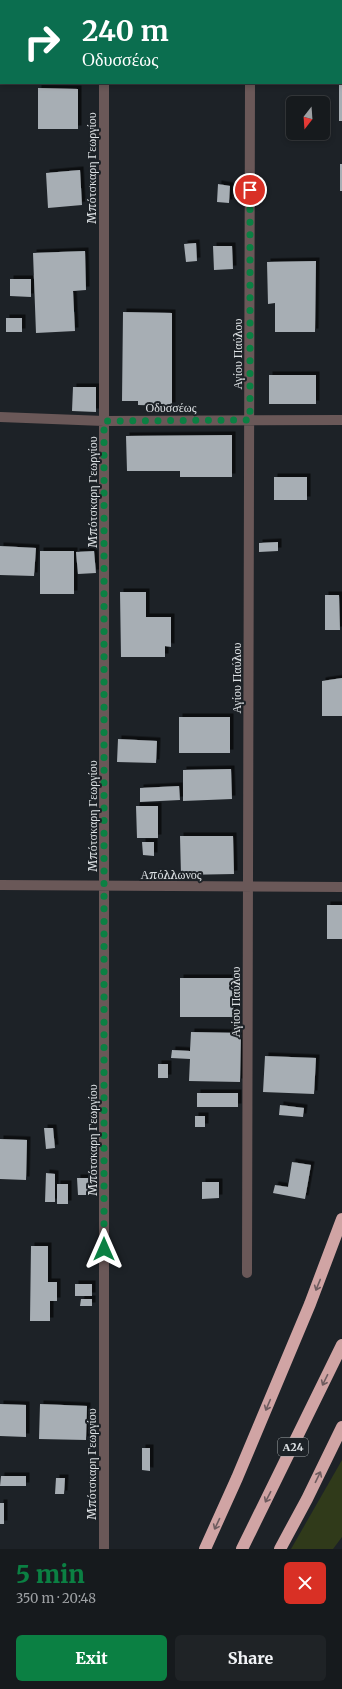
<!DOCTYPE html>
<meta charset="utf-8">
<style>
body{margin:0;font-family:Merriweather,serif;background:#1f2326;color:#f1f3f6;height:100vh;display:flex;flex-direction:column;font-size:15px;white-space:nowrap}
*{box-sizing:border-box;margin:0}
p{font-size:13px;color:#9ea1a4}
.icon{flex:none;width:22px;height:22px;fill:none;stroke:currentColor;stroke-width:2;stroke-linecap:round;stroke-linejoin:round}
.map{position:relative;height:1549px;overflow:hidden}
.sheet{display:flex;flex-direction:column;background:#161a1d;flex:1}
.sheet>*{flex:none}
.top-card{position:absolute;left:0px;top:0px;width:342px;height:84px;box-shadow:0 2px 6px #0003,0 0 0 1px #35383b;background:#0b6e4f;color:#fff;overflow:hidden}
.needle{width:26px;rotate:197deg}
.controls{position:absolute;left:286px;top:96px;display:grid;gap:8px}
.controls a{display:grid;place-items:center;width:44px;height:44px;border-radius:6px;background:#161a1d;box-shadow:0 2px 6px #0003,0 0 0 1px #35383b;font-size:20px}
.pin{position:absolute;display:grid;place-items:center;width:34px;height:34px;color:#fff;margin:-17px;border:2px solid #fff;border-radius:50%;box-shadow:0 1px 4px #0007}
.me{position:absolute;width:44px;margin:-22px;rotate:0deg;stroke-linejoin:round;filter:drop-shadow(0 0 3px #0008)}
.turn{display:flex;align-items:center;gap:14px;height:84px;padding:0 16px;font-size:18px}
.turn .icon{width:52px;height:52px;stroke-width:2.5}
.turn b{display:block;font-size:28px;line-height:34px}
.round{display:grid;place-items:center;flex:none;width:42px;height:42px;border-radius:6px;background:#1f2326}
.overview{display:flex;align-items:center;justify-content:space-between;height:68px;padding:0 16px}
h1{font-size:24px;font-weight:800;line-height:30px;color:#0b8043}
.action{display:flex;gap:8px;margin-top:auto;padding:8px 16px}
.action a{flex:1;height:46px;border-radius:6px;background:#0b8043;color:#fff;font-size:16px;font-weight:800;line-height:46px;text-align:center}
.action a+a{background:#1f2326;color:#f1f3f6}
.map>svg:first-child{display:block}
.green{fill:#303a1a}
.building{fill:#a7aeb4;filter:url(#shadow)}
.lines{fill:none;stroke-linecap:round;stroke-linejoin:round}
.street{stroke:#6a5858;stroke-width:10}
.highway{stroke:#d0a4a4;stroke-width:12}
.oneway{stroke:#6e5c5f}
.route{stroke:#0b8043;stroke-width:7;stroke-dasharray:0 12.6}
.labels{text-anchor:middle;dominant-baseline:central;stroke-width:4;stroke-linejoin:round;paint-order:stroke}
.shield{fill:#1d2227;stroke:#a3a8ab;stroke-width:1}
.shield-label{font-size:11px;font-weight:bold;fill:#dde1e4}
.street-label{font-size:12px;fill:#dde1e4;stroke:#1d2227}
</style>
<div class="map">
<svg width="342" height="1549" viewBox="0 0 342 1549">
<defs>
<filter id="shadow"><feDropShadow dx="3.5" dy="-3.5" stdDeviation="0" flood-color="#0009"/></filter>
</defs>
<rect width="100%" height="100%" fill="#1d2227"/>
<path class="green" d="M342,1460V1537L333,1549H291Z"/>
<path class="building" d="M339,83H342V121H339Z
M38,88L78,89V129H38Z
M340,164H342V191H340Z
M80,170L82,205L48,208L46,173Z
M218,184L230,186L229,203L217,202Z
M196,243L197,261L186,262L184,244Z
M213,246H232L233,269L214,270Z
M85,251L86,290L73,291L75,331L36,333L33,253Z
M316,261L315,332H275V303L268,304L267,262Z
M10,279H31V297L10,296Z
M123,312L172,313V406L138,405V401H122Z
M6,318H22V332H6Z
M269,375H316V404H269Z
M73,387H96V412L72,411Z
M232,435V477H180V471H127L126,436Z
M274,477H307V500H274Z
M278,542V551L259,552V543Z
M0,546L36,548L34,576L0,575Z
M40,551H74V594H40Z
M94,551L96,573L78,574L76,552Z
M120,592H146V617H171V647L165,646V657H121Z
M325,595H339L340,630H325Z
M342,678V716H322V681Z
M179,717H230V753H179Z
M118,739L157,741L156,763L117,762Z
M231,769L232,799L183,801V770Z
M179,786L180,800L140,802V788Z
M136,806H158V838H137Z
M180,836H233L234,874L181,875Z
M142,842H154V856L143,855Z
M327,905H342V939H327Z
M180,978H234L233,1017H180Z
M191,1032L241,1033L240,1082L189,1081L190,1059L171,1058L172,1050L190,1051Z
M265,1056L316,1058L314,1094L263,1092Z
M158,1064H168V1078H158Z
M197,1093H238V1107H197Z
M280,1105L304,1108L303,1117L279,1115Z
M195,1116H205V1127H195Z
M44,1128H53L55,1148L46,1149Z
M0,1139L27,1140L26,1180L0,1179Z
M292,1162L311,1165L305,1199L273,1193L275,1185L288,1187Z
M46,1173L55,1174V1202H45Z
M77,1178H90L91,1195H78Z
M202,1182H219V1198L202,1199Z
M57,1184H68V1204H57Z
M31,1246H48V1282H57V1301H50V1321H30Z
M75,1284H92V1296H75Z
M81,1299H92V1306H80Z
M0,1404L26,1405V1437L0,1436Z
M40,1404L87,1406L86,1440L39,1439Z
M142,1448H150V1471L142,1470Z
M1,1476H26V1486H0Z
M56,1478H65L64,1494H55Z
M0,1503H4V1524H0Z"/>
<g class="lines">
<path class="street" d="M104,0V1
M251,1V0
M104,83V1549
M0,417L104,421L342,420
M0,885L342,887
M247,1273L250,83"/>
<path class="highway" d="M205,1549L237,1478L310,1304L342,1219
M242,1549L342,1345
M280,1549L307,1499L342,1427"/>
</g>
<defs><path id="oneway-shaft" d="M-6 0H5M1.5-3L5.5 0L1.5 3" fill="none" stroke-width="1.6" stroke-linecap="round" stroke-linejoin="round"/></defs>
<g class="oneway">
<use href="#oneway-shaft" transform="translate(318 1285) rotate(112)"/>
<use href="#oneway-shaft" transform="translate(325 1380) rotate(116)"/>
<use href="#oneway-shaft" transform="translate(268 1405) rotate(113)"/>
<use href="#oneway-shaft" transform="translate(318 1477) rotate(-64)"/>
<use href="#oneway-shaft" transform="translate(268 1497) rotate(117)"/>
<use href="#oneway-shaft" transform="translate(217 1524) rotate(115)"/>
</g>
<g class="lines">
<path class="route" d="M104,1249V421L250,420V190"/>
</g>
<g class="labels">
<rect class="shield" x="278" y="1438" width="30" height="18" rx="3"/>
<g class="shield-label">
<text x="293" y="1447">Α24</text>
</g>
<g class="street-label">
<text transform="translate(91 168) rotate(-90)">Μπότσκαρη Γεωργίου</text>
<text transform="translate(237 354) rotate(-90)">Αγίου Παύλου</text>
<text x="171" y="407">Οδυσσέως</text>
<text transform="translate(92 492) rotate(-90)">Μπότσκαρη Γεωργίου</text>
<text transform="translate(236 678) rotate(-90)">Αγίου Παύλου</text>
<text transform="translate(92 816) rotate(-90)">Μπότσκαρη Γεωργίου</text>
<text x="171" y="874">Απόλλωνος</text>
<text transform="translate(235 1002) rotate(-90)">Αγίου Παύλου</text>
<text transform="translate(92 1140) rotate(-90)">Μπότσκαρη Γεωργίου</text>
<text transform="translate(91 1464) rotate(-90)">Μπότσκαρη Γεωργίου</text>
</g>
</g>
</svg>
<div class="controls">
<a><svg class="needle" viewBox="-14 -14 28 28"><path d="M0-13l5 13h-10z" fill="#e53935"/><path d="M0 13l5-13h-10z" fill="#9ea1a4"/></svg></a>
</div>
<div class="pin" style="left:250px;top:190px;background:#d93025"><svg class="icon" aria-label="arrive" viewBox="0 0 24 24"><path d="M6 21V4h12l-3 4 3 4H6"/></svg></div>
<svg class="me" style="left:104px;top:1249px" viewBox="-20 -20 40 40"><path d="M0-17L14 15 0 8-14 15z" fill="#0b8043" stroke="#fff" stroke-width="4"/></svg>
<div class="top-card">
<div class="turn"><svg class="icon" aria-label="right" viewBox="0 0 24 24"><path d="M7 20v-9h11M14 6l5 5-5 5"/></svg><div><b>240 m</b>Οδυσσέως</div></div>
</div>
</div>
<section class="sheet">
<div class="overview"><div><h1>5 min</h1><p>350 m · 20:48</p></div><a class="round" style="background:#d93025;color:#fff"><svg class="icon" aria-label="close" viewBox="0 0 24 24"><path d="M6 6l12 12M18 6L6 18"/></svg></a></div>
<div class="action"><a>Exit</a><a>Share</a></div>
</section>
